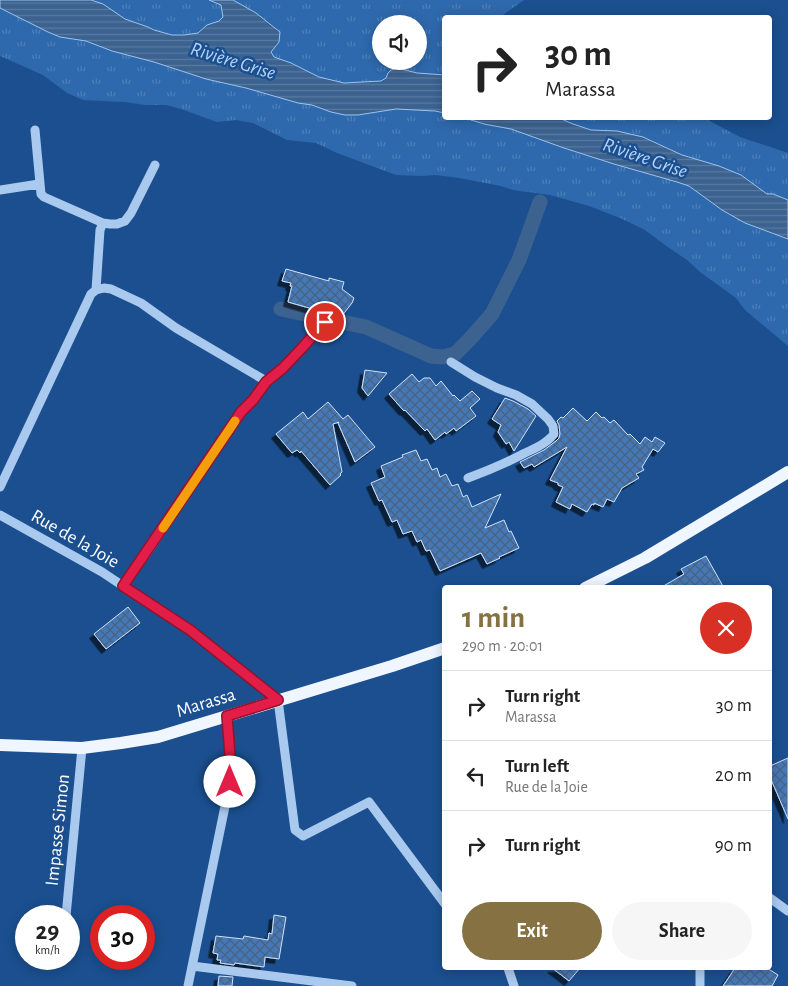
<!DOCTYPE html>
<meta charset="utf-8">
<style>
body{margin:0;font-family:"Alegreya Sans",sans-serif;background:#f6f6f6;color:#222;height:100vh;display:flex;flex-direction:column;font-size:19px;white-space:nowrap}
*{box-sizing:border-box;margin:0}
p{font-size:16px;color:#767676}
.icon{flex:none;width:28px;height:28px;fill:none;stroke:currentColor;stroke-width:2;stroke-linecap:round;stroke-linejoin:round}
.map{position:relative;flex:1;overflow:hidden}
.sheet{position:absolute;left:442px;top:585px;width:330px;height:385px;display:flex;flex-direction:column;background:#fff;border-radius:5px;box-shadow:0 2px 12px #0003}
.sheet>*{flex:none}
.banner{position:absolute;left:442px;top:15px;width:330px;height:105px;border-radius:5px;box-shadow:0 2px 12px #0003;background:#fff;color:#222;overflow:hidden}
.tools{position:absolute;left:372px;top:15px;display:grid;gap:10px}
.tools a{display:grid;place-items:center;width:55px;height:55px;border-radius:50%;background:#fff;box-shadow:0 2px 12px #0003;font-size:25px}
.speed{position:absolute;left:15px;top:905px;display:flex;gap:10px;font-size:25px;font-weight:700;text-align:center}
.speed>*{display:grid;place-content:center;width:65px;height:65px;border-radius:50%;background:#fff;box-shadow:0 2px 12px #0003;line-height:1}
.speed small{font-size:12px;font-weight:400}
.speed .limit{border:8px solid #d22;background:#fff;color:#111}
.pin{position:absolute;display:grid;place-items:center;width:42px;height:42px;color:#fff;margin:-21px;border:2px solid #fff;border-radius:50%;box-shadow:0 1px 5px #0007}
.me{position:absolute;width:55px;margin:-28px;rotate:0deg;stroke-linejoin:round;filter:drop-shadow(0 0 4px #0008)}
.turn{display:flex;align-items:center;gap:18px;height:105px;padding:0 20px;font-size:22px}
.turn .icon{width:65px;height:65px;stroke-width:2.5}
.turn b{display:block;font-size:35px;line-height:42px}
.round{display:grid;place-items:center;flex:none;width:52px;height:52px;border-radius:26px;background:#f6f6f6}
.headline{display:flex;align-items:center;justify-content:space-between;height:85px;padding:0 20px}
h1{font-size:30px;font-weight:600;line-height:38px;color:#857141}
.action{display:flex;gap:10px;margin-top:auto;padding:10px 20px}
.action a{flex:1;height:58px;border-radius:30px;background:#857141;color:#fff;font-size:20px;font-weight:600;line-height:58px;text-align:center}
.action a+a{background:#f6f6f6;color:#222}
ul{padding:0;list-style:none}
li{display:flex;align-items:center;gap:15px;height:70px;padding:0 20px;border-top:1px solid #e0e0e0}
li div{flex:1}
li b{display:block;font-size:19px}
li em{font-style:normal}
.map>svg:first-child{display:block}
.grass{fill:url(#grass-tufts);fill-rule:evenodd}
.water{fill:url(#water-rules);stroke:#9cc4f0}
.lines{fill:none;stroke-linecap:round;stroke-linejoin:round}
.canal{stroke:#3c6290;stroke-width:15}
.building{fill:url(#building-cross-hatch);stroke:#cfe3fa;filter:url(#shadow)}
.minor{stroke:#a9c9ee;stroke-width:9}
.major{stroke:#f0f6ff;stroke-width:12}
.route-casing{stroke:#92132f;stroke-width:12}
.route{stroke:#e11d48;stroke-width:9}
.slow{stroke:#f59e0b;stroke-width:9}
.labels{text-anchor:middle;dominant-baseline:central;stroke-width:5;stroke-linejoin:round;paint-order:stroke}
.street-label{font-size:19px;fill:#fff;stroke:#1b4f8f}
.water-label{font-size:20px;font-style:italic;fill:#b5d3f5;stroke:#1b4f8f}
</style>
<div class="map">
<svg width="788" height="986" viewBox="0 0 788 986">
<defs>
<pattern id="grass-tufts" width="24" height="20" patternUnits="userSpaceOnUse" patternTransform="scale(1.25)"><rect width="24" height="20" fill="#2e69ad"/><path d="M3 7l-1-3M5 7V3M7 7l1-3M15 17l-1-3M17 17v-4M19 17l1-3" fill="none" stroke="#4d80b9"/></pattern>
<pattern id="water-rules" width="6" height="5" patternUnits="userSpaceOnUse" patternTransform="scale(1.25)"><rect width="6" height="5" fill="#3c6290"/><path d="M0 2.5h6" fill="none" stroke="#597aa1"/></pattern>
<pattern id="building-cross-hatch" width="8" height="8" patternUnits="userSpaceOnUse" patternTransform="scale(1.25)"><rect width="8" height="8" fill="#4478b7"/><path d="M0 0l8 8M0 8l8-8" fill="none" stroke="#486282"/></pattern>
<filter id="shadow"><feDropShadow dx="-4.5" dy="4.5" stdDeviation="0" flood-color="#0009"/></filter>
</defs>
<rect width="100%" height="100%" fill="#1b4f8f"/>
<path class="grass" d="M91,0H209L221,5L223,17L219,21L207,25L198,33L184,35H172L154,30L148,27L125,19L103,4Z
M233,0H524L500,17L445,18V75L417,73L397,68L388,73L386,78L381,81L344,83L319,77L291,63L274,57L271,52L279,42L276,28L256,13ZM381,24H419V61H381Z
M0,8L48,32L60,37L86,41L112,51L154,62L206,79L246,88L298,103L312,105L331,112L358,115L396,109L435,111L445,113V118H465L484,124L511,129L564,148L614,164L677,182L689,186L722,210L745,223L788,239V346L745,310L736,298L700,272L687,260L665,245L645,230L620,218L589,206L550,195L513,190L501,186L459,178L436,175L422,176L396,175L337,153L316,143L287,140L253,123L236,120L217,122L181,109L166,105H146L124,102L83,100L67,93L43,75L0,56Z
M559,118H704L740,137L788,153V200L773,194H767L741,175L719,166L682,155L649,139L617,131L591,130L573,124Z"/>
<path class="water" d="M0,0H91L103,4L125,19L148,27L154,30L172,35H184L198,33L207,25L219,21L223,17L221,5L209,0H233L256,13L280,32L279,42L271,52L274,57L291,63L319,77L344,83L381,81L386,78L388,73L391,70L397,68L417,73L445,75V113L435,111L396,109L358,115H345L331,112L312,105L298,103L246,88L206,79L154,62L112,51L86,41L60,37L48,32L0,8Z
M465,118H559L573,124L591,130L617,131L643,137L682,155L719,166L741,175L767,194H773L788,200V239L745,223L722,210L689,186L677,182L614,164L564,148L511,129L484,124Z"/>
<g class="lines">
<path class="canal" d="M281,309L366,327L431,356L443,357L455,354L469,340L492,314L519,260L540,202"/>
</g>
<path class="building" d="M286,269L329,281V278L344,282L342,289L354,298L352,303L341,317L288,302L292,286H290L291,283L282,281Z
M365,370L387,373L368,396L362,388Z
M412,374L419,382L424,378H430L436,386L441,381L453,396L454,395L460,401L472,391L480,399L470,408L476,416L456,431L454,428L446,434L445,432L435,440L427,429L425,431L405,410L404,411L389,394Z
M505,398L513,401L528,409L536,416L514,451L509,442L506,444L498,432L501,425L492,419Z
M328,402L343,419L348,415L375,447L355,462L338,423L339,422L333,424L342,472L340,474L341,475L330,485L301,451L300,453L297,450L292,453L276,434L303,412L308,419Z
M573,408L587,421L596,412L602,418L604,417L610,423L614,420L628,435L630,434L640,444L645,437L652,442L655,437L665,443L658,452L653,449L642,467L644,470L636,474L639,478L622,488L614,502L607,499L603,507L594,503V505L592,504L587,512L572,504L570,509L556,502L563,487L558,485V483L550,480L567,447L534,467L532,464L524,468L520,462L544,450L556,441L559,438L560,434L559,425L557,421L561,417L563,418Z
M416,450L421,461L427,459L432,470L437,468L440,477L446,474L452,486L458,484L463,497L467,495L472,507L501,494L485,528L504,520L509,532L511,531L519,548L499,557L500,558L487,564L481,553L440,571L430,550L426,551L421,540L417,542L412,531L403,534L397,520L392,522L382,500L379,501L371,483L385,477L381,466L403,457L402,455Z
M706,556L724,588H660L684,574L681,569Z
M128,607L140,623L106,649L94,634Z
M788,758V819L770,777V766Z
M274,915L286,917L279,959L265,957L264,967L235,963L234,965L220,963L221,960H217L218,954L213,953L216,936L243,939L244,936L268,940L269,933L272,934Z
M552,968H580L569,981Z
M735,968H767L778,975L772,986H723Z
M219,976L233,977L232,986H218Z"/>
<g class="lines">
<path class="minor" d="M35,130L41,194L44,197L103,223
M0,190L39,184
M96,290L100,230L103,223L110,224H117L125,221L131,213L155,165
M451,362L475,377L497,388L516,395L532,404L548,419L553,426L554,434C547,443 536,448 525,453C506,463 487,471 468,478
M266,381C288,364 306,343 325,322
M0,487L91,294L96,290L104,288L111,289L141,303L176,328L266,381L253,400L241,412L149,550L123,586
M0,515L102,572L189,630L278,700L295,830L303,836L369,802L445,904
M770,898L788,911
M66,916L82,748
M192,966L352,986
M508,968L514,986
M700,968V986
M188,986L230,782L231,769L227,716"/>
<path class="major" d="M585,588L645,558L788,472
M0,745L82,748L121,743L158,737L392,666L445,648"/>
</g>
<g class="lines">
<defs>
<path id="route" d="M230,782L231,769L227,716L278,700L190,630L123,586L241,412L253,400L266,382L283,368L302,348L325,322"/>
</defs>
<use href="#route" class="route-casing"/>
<use href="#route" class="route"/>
<path class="slow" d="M163,528L235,421"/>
</g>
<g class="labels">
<g class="street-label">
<text transform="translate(75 539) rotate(30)">Rue de la Joie</text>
<text transform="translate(206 703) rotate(-17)">Marassa</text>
<text transform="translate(58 830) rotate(-84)">Impasse Simon</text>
</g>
<g class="water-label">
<text transform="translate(233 61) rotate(17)">Rivière Grise</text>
<text transform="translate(645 158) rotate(19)">Rivière Grise</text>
</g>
</g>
</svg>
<div class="tools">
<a><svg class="icon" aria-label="sound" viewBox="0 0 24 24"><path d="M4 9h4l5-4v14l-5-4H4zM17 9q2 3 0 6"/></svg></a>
</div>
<div class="speed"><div>29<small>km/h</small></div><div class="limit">30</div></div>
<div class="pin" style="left:325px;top:322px;background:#d93025"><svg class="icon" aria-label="arrive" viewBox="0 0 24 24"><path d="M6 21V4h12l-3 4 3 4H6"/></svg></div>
<svg class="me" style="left:230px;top:782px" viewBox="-20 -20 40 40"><circle r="19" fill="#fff"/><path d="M0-13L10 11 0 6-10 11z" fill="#e11d48"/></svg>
<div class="banner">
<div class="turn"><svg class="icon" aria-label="right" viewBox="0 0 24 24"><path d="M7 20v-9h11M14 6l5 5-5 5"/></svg><div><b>30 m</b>Marassa</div></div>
</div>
<section class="sheet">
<div class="headline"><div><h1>1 min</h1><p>290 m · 20:01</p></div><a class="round" style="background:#d93025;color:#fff"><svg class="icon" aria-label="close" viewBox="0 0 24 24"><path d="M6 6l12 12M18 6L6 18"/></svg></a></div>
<ul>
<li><svg class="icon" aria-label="right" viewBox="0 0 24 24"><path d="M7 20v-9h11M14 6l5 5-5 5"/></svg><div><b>Turn right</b><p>Marassa</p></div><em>30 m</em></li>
<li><svg class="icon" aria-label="left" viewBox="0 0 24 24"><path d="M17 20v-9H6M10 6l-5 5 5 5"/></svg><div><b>Turn left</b><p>Rue de la Joie</p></div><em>20 m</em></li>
<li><svg class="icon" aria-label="right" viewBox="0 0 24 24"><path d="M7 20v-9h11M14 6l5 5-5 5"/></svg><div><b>Turn right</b></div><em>90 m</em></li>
</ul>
<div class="action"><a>Exit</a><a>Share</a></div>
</section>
</div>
